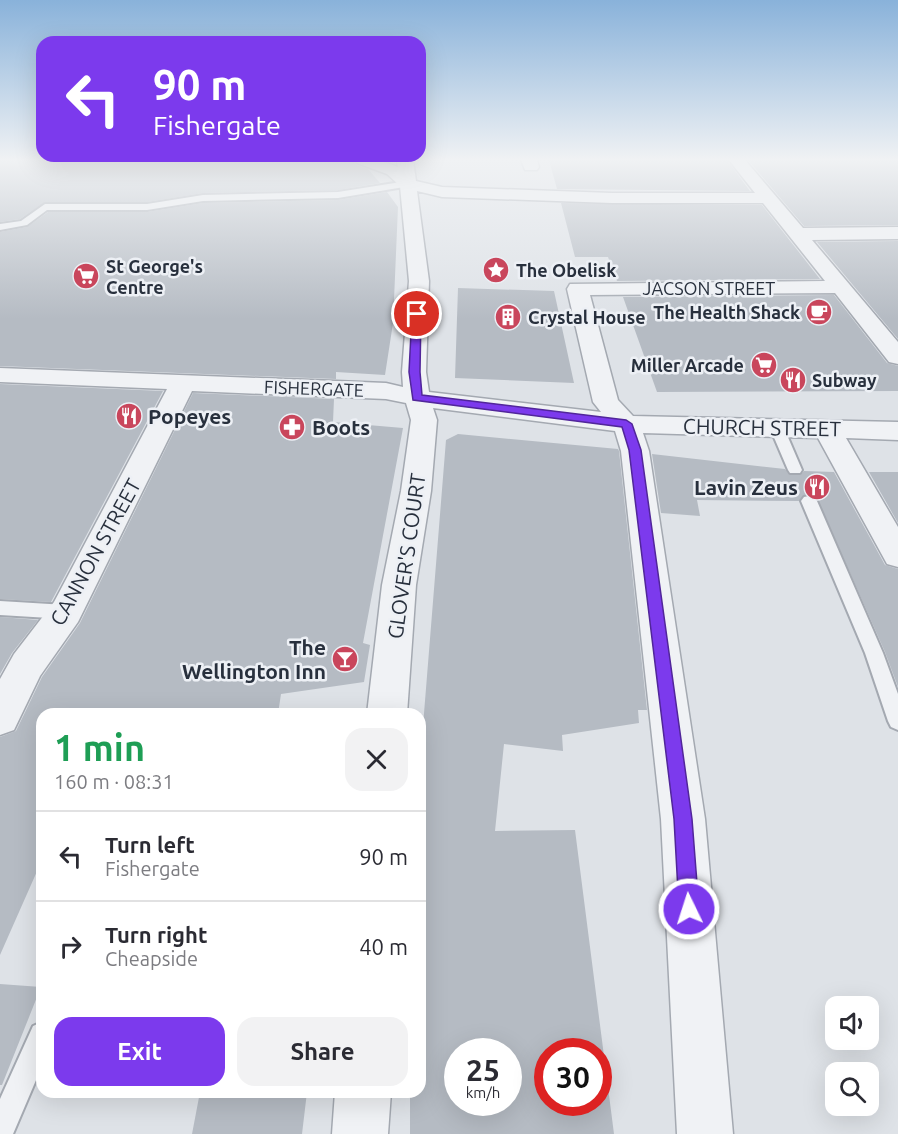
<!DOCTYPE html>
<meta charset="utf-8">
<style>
body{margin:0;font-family:Ubuntu,sans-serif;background:#f2f2f3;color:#2b2b33;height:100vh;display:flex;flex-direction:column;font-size:22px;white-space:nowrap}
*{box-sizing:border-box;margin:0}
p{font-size:20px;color:#7c7c81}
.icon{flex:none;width:33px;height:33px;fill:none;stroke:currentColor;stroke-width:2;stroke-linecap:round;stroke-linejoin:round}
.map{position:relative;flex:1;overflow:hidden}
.sheet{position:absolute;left:36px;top:708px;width:390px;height:390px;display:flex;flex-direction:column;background:#fff;border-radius:18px;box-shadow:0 6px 24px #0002}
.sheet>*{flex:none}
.hud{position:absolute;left:36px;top:36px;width:390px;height:126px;border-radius:18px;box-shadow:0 6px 24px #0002;background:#7c3aed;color:#fff;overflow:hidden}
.buttons{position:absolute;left:825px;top:996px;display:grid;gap:12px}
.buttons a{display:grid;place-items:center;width:54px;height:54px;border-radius:12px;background:#fff;box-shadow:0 6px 24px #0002;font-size:30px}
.speed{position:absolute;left:444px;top:1038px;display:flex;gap:12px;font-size:30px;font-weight:700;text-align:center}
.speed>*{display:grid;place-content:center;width:78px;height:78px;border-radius:50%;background:#fff;box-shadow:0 6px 24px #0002;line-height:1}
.speed small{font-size:15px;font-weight:400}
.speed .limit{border:9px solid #d22;background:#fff;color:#111}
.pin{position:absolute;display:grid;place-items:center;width:51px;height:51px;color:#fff;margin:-26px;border:3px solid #fff;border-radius:50%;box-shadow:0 2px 6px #0007}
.me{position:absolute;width:66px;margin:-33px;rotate:356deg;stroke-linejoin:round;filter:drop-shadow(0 0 4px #0008)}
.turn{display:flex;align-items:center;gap:21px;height:126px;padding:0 18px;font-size:27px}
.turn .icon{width:78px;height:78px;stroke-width:2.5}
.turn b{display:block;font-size:42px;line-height:51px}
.round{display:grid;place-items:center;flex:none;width:63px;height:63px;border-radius:18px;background:#f2f2f3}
.head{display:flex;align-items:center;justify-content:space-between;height:102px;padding:0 18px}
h1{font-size:36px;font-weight:700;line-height:45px;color:#1e9e55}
.button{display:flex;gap:12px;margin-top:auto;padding:12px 18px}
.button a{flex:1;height:69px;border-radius:18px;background:#7c3aed;color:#fff;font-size:24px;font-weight:700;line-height:69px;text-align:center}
.button a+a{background:#f2f2f3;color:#2b2b33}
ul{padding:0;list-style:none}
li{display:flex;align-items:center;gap:18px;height:90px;padding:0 18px;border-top:2px solid #e1e1e2}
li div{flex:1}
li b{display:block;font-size:22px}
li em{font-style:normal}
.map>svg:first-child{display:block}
.building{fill:#b5bbc3;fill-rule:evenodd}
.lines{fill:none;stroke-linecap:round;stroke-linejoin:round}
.lane-casing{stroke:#a4a9b1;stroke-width:4}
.street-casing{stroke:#a4a9b1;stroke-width:3}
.lane{fill:#f0f2f5;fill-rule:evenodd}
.street{fill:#f0f2f5;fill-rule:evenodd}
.route{fill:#7c3aed;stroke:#51269a;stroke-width:1.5}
.labels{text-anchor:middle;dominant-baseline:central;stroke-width:5;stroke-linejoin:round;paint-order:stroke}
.far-poi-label{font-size:18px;font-weight:bold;fill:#28303d;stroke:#edf0f5;text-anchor:start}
.far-street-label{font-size:18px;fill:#28303d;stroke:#edf0f5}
.poi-label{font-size:21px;font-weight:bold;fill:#28303d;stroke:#edf0f5;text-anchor:start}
.street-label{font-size:21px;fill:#28303d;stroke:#edf0f5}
</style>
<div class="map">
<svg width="898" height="1134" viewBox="0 0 898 1134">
<rect width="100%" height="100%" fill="#dee2e7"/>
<path class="building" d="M0,160H353L356,165L368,169L380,183L338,190L203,193L147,202H45L20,219L0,222Z
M549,160H727L750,191L557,189Z
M748,160H898V225L804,226Z
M387,192L398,207L393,323L385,375L336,372V379L0,366V232L27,227L48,212H147L203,203L338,200Z
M561,203L762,205L820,279L617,281L608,257H575Z
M898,241V339L817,242Z
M458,288L554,291L574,383L455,378Z
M834,295L887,363L898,366V391L657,392L623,297Z
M0,384L163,391L51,602L0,599Z
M193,393L334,399L333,422L403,428L363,643L370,645L364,682L281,694L278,714L99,709L97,714H42V860L0,955V737L16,731L42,677L80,623Z
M458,434L618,449L619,451L647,710H638L639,723L562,735L563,751L504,744L495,831L575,830L614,1134H410V1092H420V763L446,440ZM458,1052H508V1102H458ZM548,1052H598V1102H548Z
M652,454L785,469L790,475H800L804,471L834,472L885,565L898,569V687L885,652L816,496L804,495L799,501L697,500L700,516L661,513Z
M869,472H898V523Z
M0,617L38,620L12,653L0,674Z
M0,984L41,987L2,1085H0Z
M200,1092H307L302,1134H192Z"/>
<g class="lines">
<defs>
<path id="lane" d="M407,181L410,182V186L338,198L203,201L147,210H47L27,225L0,230V224L21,221L45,204H147L203,195L338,192Z
M777,424L784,428L802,470L800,473H790L788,470L770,428Z
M809,496L814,497L817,501L883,653L898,694V730L891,727L888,721L865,653L801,501L804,497Z
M0,601L66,605L72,607L75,612L72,617L66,619L0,615Z
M42,1022V1066L13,1134H0V1099L33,1026Z"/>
<path id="street" d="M355,160H378L398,167L397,160H413L416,181L442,187L612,193H755L729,160H745L803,228L898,227V239L812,240L898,342V364L889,362L835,293L590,295L618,400L633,416L898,422V440L846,438L898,527V567L887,564L818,438L643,433L649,451L705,819L733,1134H677L661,819L621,451L615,431L433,408L437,420L431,491L416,585L407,714H367L382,585L401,491L411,420L406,403L386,399L192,391L78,622L40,676L14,730L0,735V679L14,654L54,602L167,389L0,382V368L386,383L403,387L402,372L409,281L400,186L387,174L357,163ZM417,191L442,197L612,203H763L825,281L570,284L567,289L593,402L601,412L429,392L426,372L429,281Z
M521,160H537L539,167L537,170H525Z
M335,1092H391L388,1134H332Z"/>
</defs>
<use href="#lane" class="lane-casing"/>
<use href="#street" class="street-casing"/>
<use href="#lane" class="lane"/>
<use href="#street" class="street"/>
</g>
<linearGradient id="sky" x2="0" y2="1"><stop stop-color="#89b2da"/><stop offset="0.5" stop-color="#f0f2f4"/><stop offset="1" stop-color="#f0f2f4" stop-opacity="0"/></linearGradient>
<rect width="898" height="319" fill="url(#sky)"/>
<path class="route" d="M417,311L421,314L420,372L422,395L626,420L632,424L641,450L692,819L699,909L696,916L689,919L682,916L679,909L674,819L629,450L622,427L413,400L409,372L412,314Z"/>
<defs>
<symbol id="sight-disc" viewBox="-11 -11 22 22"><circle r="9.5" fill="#c9465c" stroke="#edf0f5"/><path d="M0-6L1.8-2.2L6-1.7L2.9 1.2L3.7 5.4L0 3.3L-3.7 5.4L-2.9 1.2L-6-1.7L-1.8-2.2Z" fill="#fff"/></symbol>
<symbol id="supermarket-disc" viewBox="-11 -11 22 22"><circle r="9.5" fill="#c9465c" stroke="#edf0f5"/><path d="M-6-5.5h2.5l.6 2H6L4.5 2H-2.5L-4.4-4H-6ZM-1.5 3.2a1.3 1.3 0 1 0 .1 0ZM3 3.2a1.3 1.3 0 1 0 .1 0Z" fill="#fff"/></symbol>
<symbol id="cafe-disc" viewBox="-11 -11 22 22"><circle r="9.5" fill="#c9465c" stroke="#edf0f5"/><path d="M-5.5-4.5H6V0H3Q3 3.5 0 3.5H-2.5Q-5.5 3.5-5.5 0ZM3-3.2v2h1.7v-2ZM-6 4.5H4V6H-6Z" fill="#fff"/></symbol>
<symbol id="building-disc" viewBox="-11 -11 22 22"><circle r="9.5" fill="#c9465c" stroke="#edf0f5"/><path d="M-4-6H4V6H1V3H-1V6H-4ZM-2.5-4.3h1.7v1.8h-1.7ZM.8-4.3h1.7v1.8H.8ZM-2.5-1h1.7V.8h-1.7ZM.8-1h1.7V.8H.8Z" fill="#fff"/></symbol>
<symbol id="restaurant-disc" viewBox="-11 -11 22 22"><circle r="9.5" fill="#c9465c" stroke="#edf0f5"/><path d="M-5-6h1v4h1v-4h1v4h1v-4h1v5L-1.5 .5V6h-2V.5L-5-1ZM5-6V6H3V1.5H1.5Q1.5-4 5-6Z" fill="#fff"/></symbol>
<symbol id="pharmacy-disc" viewBox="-11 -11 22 22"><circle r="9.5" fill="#c9465c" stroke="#edf0f5"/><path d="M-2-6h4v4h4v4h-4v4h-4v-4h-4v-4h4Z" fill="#fff"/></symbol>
<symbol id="bar-disc" viewBox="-11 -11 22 22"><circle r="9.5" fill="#c9465c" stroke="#edf0f5"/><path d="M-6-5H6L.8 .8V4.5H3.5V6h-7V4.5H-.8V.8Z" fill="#fff"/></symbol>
</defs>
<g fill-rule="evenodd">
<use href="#sight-disc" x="481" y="255" width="30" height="30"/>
<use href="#supermarket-disc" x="71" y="261" width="30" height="30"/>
<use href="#cafe-disc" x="804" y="297" width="30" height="30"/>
<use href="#building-disc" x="493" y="302" width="30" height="30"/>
<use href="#supermarket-disc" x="749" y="350" width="30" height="30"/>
<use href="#restaurant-disc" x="778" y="365" width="30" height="30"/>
<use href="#restaurant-disc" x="114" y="401" width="30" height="30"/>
<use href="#pharmacy-disc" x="277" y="412" width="30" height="30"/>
<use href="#restaurant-disc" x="802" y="472" width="30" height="30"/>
<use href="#bar-disc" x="330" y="644" width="30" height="30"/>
</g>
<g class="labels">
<g class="far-poi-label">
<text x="106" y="266">St George's<tspan x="106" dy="21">Centre</tspan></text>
<text x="516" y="270">The Obelisk</text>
<text x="800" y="312" text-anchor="end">The Health Shack</text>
<text x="528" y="317">Crystal House</text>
<text x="744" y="365" text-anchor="end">Miller Arcade</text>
<text x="812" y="380">Subway</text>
</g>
<g class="far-street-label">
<text x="709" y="288">JACSON STREET</text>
<text transform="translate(314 388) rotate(2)">FISHERGATE</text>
</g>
<g class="poi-label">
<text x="148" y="416">Popeyes</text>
<text x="312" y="427">Boots</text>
<text x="798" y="487" text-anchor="end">Lavin Zeus</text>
<text x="326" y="647" text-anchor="end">The<tspan x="326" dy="24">Wellington Inn</tspan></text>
</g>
<g class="street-label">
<text transform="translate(762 427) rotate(1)">CHURCH STREET</text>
<text transform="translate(95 552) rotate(-61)">CANNON STREET</text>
<text transform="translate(406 556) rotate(-82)">GLOVER'S COURT</text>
</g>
</g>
</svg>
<div class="buttons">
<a><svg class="icon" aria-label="sound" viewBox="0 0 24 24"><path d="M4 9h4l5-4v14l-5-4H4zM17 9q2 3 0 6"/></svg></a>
<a><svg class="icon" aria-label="search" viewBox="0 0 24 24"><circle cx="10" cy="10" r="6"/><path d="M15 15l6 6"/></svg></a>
</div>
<div class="speed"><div>25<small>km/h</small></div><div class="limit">30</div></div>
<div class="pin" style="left:417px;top:314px;background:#d93025"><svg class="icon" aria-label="arrive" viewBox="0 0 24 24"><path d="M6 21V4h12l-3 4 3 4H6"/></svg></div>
<svg class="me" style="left:689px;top:909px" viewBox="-20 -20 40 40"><circle r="17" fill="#7c3aed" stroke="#fff" stroke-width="3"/><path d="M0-11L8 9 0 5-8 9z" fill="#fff"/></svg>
<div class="hud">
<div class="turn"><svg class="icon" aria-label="left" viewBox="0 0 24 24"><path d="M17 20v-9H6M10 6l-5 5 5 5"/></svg><div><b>90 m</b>Fishergate</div></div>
</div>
<section class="sheet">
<div class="head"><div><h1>1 min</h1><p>160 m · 08:31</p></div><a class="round"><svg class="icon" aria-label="close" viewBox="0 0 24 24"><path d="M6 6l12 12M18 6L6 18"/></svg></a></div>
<ul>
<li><svg class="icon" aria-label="left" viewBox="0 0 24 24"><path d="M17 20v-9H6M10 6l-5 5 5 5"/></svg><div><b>Turn left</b><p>Fishergate</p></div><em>90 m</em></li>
<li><svg class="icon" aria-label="right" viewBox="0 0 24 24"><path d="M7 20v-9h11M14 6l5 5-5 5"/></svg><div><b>Turn right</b><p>Cheapside</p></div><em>40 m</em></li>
</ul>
<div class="button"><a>Exit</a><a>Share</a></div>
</section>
</div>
